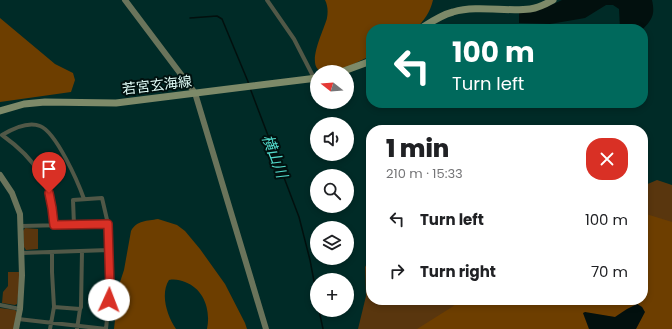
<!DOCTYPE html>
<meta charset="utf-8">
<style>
body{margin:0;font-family:Poppins,"Noto Sans JP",sans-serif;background:#f2f2f2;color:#202124;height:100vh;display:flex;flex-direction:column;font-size:15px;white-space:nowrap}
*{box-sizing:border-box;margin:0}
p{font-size:13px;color:#757577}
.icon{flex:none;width:22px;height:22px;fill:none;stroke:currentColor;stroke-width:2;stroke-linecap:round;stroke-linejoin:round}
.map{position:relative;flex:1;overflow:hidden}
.panel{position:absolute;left:366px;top:125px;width:282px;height:180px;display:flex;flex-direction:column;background:#fff;border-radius:16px;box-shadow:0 2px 6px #0003}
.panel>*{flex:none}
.guide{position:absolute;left:366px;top:24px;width:282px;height:84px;border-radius:16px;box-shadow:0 2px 6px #0003;background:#00695c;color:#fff;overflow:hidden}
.needle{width:26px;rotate:287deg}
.tools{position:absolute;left:310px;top:65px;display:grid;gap:8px}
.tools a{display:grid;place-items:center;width:44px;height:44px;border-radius:50%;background:#fff;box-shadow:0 2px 6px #0003;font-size:20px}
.pin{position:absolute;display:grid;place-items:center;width:34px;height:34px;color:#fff;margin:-41px -17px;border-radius:50% 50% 50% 0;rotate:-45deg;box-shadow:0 0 4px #0007}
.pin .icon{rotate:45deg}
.me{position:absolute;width:44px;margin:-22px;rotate:2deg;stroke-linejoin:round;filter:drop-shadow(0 0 3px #0008)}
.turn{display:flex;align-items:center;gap:14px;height:84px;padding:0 20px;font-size:18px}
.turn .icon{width:52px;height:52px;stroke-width:2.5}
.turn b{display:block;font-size:28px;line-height:34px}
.round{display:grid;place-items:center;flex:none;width:42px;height:42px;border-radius:16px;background:#f2f2f2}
.overview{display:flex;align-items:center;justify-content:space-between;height:68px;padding:0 20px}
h1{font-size:24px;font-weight:800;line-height:30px}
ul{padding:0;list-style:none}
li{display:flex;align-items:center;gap:12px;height:52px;padding:0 20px}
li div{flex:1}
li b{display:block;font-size:15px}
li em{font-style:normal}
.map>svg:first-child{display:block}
.green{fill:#59360e}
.forest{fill:#6d3e00}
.water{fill:#02100e}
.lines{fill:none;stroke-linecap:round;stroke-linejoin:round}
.stream{stroke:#02100e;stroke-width:1.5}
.street{stroke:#515847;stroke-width:4}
.secondary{stroke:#6a745b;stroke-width:6}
.primary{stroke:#7d8a69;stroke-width:7}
.route-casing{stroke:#8d1f18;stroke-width:10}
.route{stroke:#d93025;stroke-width:7}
.labels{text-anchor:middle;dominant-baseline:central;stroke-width:4;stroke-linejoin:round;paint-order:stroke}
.street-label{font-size:14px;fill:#defaf5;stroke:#00110f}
.water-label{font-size:15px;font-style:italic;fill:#52d9ca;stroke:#00110f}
</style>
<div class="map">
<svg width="672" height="329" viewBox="0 0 672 329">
<rect width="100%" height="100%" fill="#002b27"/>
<path class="green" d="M657,180L672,185V329H358L366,296L365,267L371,257V300H643V186Z
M25,228L38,229V249L26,250L24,247L23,231Z
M8,272H19V288L17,304L15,305L2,303L3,292L8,286Z
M0,308L15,310L17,312L14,329H0Z"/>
<path class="forest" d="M325,0H433C430,13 424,20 416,29H371V56C358,61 345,70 331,72C299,77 324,31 327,18C328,12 328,6 325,0Z
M0,18L55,64L73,73L75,80L71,92L0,102Z
M643,213L672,222V329H636C639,321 651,308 637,304L627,309L615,317L583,313L589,329H417L452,307L460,300H643Z
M158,219L177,225L185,231L200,249L225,284L245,323L247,329H207C211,310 204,289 185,282C180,280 175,279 169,280C160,294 167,316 176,329H114L119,285L124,270L131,231C137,220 147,221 158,219Z"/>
<path class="water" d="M562,0H652C655,14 653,19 643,29H620L619,9L613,5H606L585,18L550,24L519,23V13C535,11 548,7 562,0Z
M637,304L642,307L645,312L636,329H589L583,313L585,312L615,317L627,309Z"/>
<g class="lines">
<path class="stream" d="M190,18L217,16L222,19L249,84
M250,88L299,217L310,260L317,297
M319,310L323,329"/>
<path class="street" d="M267,0L294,39L314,78
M54,225C50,182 37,160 2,135C12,129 28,121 40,126C56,132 78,182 84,199
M21,226L108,224
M52,252V272L54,307L80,309L81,307L82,251
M21,253L109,250
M0,305L20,309
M18,319L106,329L110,290L108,224L102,198L73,200L74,225
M50,329L54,307
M77,329L80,309"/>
<path class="secondary" d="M125,0L195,93L266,329
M0,175L12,193L20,214L22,275L20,309L16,329"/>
<path class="primary" d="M420,29C431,22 441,15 453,12C478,5 505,12 530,9C538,8 546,4 553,0
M341,72L371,61
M0,111L24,104L45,102L116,103L317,78"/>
</g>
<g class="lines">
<defs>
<path id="route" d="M49,193L52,208L54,225L108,224L110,290L109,300"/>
</defs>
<use href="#route" class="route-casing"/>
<use href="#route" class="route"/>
</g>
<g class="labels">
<g class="street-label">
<text transform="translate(157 85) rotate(-7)">若宮玄海線</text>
</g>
<g class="water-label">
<text transform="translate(275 156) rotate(69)">横山川</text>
</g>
</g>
</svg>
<div class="tools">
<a><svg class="needle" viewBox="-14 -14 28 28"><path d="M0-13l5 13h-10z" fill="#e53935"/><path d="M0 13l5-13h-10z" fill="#757577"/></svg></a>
<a><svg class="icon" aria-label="sound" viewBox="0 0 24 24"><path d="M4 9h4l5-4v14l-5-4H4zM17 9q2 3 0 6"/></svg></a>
<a><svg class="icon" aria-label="search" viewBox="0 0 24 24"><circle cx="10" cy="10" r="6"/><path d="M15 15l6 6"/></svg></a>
<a><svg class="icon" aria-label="layers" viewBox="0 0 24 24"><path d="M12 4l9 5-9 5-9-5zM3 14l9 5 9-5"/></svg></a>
<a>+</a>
</div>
<div class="pin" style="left:49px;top:193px;background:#d93025"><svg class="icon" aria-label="arrive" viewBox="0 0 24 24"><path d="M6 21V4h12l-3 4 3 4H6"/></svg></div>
<svg class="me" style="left:109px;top:300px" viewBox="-20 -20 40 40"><circle r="19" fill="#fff"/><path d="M0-13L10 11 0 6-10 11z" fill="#d93025"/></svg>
<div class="guide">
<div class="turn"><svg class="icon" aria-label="left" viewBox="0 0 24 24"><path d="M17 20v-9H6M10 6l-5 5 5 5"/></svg><div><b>100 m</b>Turn left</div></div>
</div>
<section class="panel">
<div class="overview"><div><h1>1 min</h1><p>210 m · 15:33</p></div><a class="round" style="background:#d93025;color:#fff"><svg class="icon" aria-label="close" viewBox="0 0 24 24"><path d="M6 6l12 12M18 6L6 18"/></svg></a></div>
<ul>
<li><svg class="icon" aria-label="left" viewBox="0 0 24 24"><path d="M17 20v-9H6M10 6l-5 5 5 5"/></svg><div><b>Turn left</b></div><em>100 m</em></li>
<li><svg class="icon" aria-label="right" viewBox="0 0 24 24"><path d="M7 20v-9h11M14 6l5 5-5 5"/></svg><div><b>Turn right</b></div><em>70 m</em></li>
</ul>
</section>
</div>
